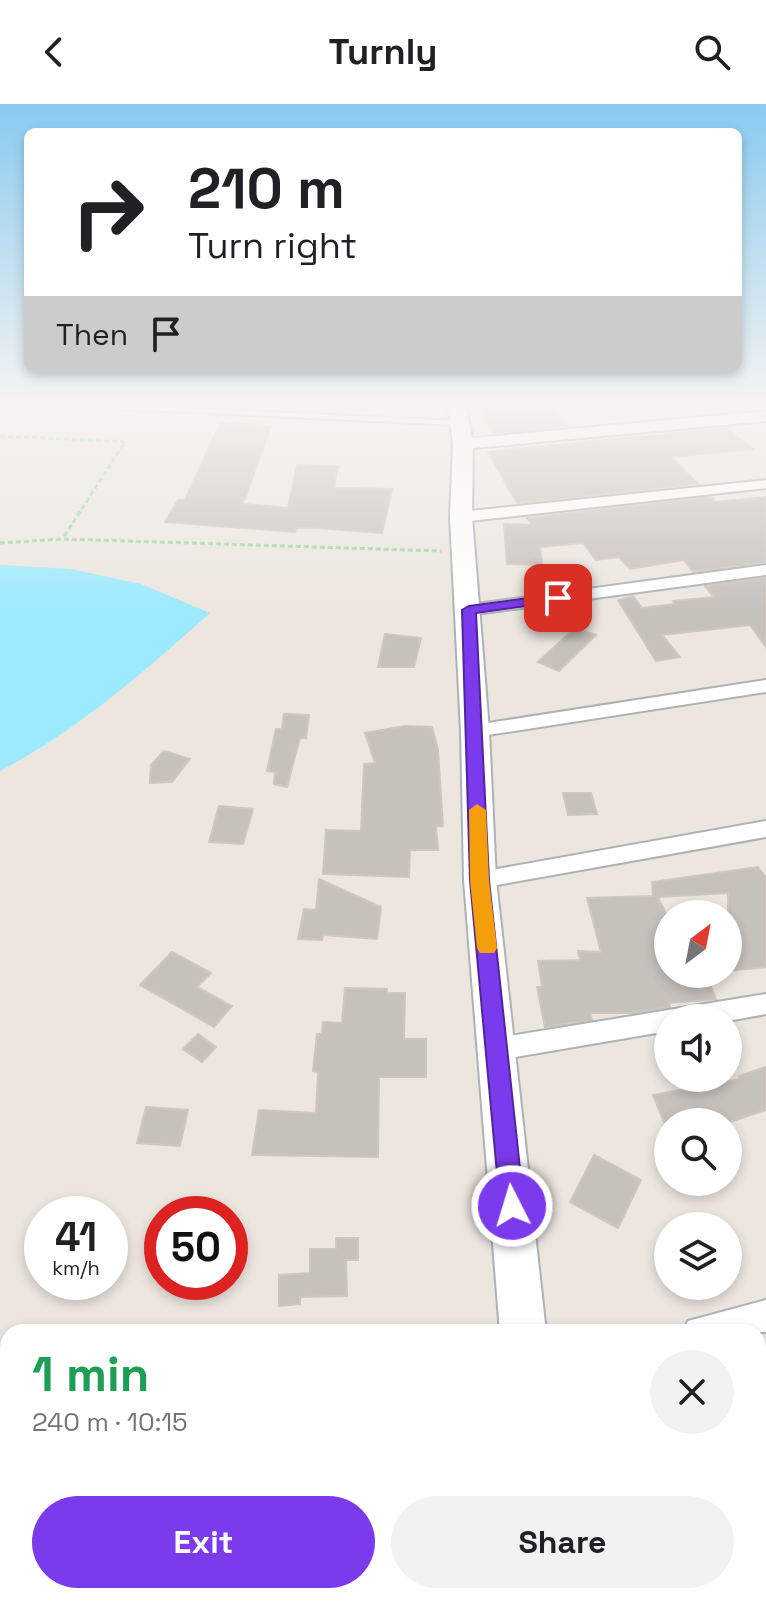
<!DOCTYPE html>
<meta charset="utf-8">
<style>
body{margin:0;font-family:"Space Grotesk",sans-serif;background:#f2f2f2;color:#202124;height:100vh;display:flex;flex-direction:column;font-size:30px;white-space:nowrap}
*{box-sizing:border-box;margin:0}
p{font-size:26px;color:#757577}
.icon{flex:none;width:44px;height:44px;fill:none;stroke:currentColor;stroke-width:2;stroke-linecap:round;stroke-linejoin:round}
.map{position:relative;flex:1;overflow:hidden}
.details{position:absolute;left:0px;top:1220px;width:766px;height:280px;display:flex;flex-direction:column;background:#fff;border-radius:24px 24px 0 0;box-shadow:0 4px 12px #0003}
.details>*{flex:none}
.banner{position:absolute;left:24px;top:24px;width:718px;height:244px;border-radius:12px;box-shadow:0 4px 12px #0003;background:#fff;color:#202124;overflow:hidden}
.needle{width:52px;rotate:32deg}
.tools{position:absolute;left:654px;top:796px;display:grid;gap:16px}
.tools a{display:grid;place-items:center;width:88px;height:88px;border-radius:50%;background:#fff;box-shadow:0 4px 12px #0003;font-size:40px}
.speed{position:absolute;left:24px;top:1092px;display:flex;gap:16px;font-size:40px;font-weight:700;text-align:center}
.speed>*{display:grid;place-content:center;width:104px;height:104px;border-radius:50%;background:#fff;box-shadow:0 4px 12px #0003;line-height:1}
.speed small{font-size:20px;font-weight:400}
.speed .limit{border:12px solid #d22;background:#fff;color:#111}
.pin{position:absolute;display:grid;place-items:center;width:68px;height:68px;color:#fff;margin:-34px;border-radius:16px;box-shadow:0 4px 12px #0006}
.me{position:absolute;width:88px;margin:-44px;rotate:355deg;stroke-linejoin:round;filter:drop-shadow(0 0 6px #0008)}
.turn{display:flex;align-items:center;gap:28px;height:168px;padding:0 32px;font-size:36px}
.turn .icon{width:104px;height:104px;stroke-width:2.5}
.turn b{display:block;font-size:56px;line-height:68px}
.then{display:flex;align-items:center;height:76px;padding:0 32px;background:#0003;gap:16px;font-size:30px}
.round{display:grid;place-items:center;flex:none;width:84px;height:84px;border-radius:42px;background:#f2f2f2}
.head{display:flex;align-items:center;justify-content:space-between;height:136px;padding:0 32px}
h1{font-size:48px;font-weight:700;line-height:60px;color:#1e9e55}
.button{display:flex;gap:16px;margin-top:auto;padding:16px 32px}
.button a{flex:1;height:92px;border-radius:48px;background:#7c3aed;color:#fff;font-size:32px;font-weight:700;line-height:92px;text-align:center}
.button a+a{background:#f2f2f2;color:#202124}
header{display:flex;justify-content:space-between;align-items:center;height:104px;padding:0 32px;background:#fff;font-size:36px;font-weight:700}
.map>svg:first-child{display:block}
.water{fill:#9ceaff}
.lines{fill:none;stroke-linecap:round;stroke-linejoin:round}
.stream{stroke:#9ceaff;stroke-width:5}
.building{fill:#c7c1bc;stroke:#d1c6bd;stroke-width:2}
.service-casing{stroke:#adb2b6;stroke-width:4}
.minor-casing{stroke:#adb2b6;stroke-width:4}
.tertiary-casing{stroke:#adb2b6;stroke-width:4}
.secondary-casing{stroke:#acb2b6;stroke-width:4}
.path{stroke:#9cd99e;stroke-width:3;stroke-dasharray:5 3;stroke-linecap:butt}
.service{fill:#fff;fill-rule:evenodd}
.minor{fill:#fff;fill-rule:evenodd}
.tertiary{fill:#fff;fill-rule:evenodd}
.secondary{fill:#fff;fill-rule:evenodd}
.route{fill:#7c3aed;stroke:#51269a;stroke-width:2}
.slow{fill:#f59e0b}
</style>
<header><svg class="icon" aria-label="back" viewBox="0 0 24 24"><path d="M15 5l-7 7 7 7"/></svg>Turnly<svg class="icon" aria-label="search" viewBox="0 0 24 24"><circle cx="10" cy="10" r="6"/><path d="M15 15l6 6"/></svg></header>
<div class="map">
<svg width="766" height="1500" viewBox="0 0 766 1500">
<rect width="100%" height="100%" fill="#ece6df"/>
<path class="water" d="M0,461L71,465L141,480L210,509C145,567 78,626 0,667Z"/>
<g class="lines">
<path class="stream" d="M327,297L392,302"/>
</g>
<path class="building" d="M479,297H543L546,301L552,300L568,322L494,329Z
M220,319L271,322L243,400L288,404L297,361L338,362L334,384L392,385L382,429L317,424H296L295,428L165,418L178,396H185Z
M726,324L753,345L672,353L698,380L517,399L488,348Z
M711,393L716,398L766,393V458L693,468L684,456L630,465L619,453L596,456L583,439L540,443L542,461L507,460L504,420L532,421L527,414Z
M766,474V543L750,521L662,531L680,553L656,557L618,496L633,492L642,504L675,500L673,497L714,493L705,482Z
M575,524L596,531L559,567L538,558Z
M385,530L421,534L414,563H378Z
M284,610L309,611L306,634H300L287,683L274,680L275,668L267,667L276,625H282Z
M405,622L432,623L438,646L443,722H436L438,746H410L409,773L323,770L326,726L361,727L364,660L375,659L365,629Z
M164,647L190,655L172,678L150,679L151,661Z
M563,689H591L597,710L568,711Z
M219,702L253,705L243,740L209,738Z
M758,763L766,773V863L728,867V789L658,793L668,814V870H706L716,895L669,899L670,903L633,909H590L592,916L545,923L537,883H542L538,857L580,856L578,847L601,848L587,794L653,792L652,778Z
M319,775L381,803L377,835L323,831L322,836L298,835L304,805L316,806Z
M172,848L211,869L197,883L232,902L214,923L140,881Z
M345,884L387,885V889H405L404,935H426V973H379L378,1053L252,1051L259,1006L316,1009L318,968L313,967L317,930H322L323,918L342,919Z
M198,930L216,943L202,958L183,945Z
M766,963V1006L730,1018H664L653,991L740,975L739,972Z
M146,1003L188,1006L180,1042L137,1039Z
M594,1051L641,1076L618,1124L570,1098Z
M336,1134H358V1156H346L347,1192L300,1193V1200L279,1202V1171L310,1169V1145H336Z"/>
<g class="lines">
<defs>
<path id="service" d="M0,297H40L457,317L460,319L457,321L0,299Z"/>
<path id="minor" d="M766,376V384L461,418L453,413L461,408Z
M766,461V471L469,511L461,506L469,501Z
M766,576V588L475,633L465,627L475,621Z
M766,717V733L480,784L472,782L469,776L472,770L480,768Z
M766,890V910L728,917V914H668V927L498,956L489,953L485,945L489,937L498,934Z
M766,1196V1228H683L688,1217Z"/>
<path id="tertiary" d="M766,307V317L463,345L454,340L463,335Z"/>
<path id="secondary" d="M447,297H465L473,340L472,413L489,627L496,776L546,1228H500L464,776L461,627L450,413L453,340Z
M523,1492H577L578,1500H524Z"/>
</defs>
<use href="#service" class="service-casing"/>
<use href="#minor" class="minor-casing"/>
<use href="#tertiary" class="tertiary-casing"/>
<use href="#secondary" class="secondary-casing"/>
<path class="path" d="M0,332L125,338L63,434
M0,439L62,435L442,447"/>
<use href="#service" class="service"/>
<use href="#minor" class="minor"/>
<use href="#tertiary" class="tertiary"/>
<use href="#secondary" class="secondary"/>
</g>
<linearGradient id="sky" x2="0" y2="1"><stop stop-color="#89caf1"/><stop offset="0.59" stop-color="#f6f4f1"/><stop offset="1" stop-color="#f6f4f1" stop-opacity="0"/></linearGradient>
<rect width="766" height="507" fill="url(#sky)"/>
<path class="route" d="M558,490L563,491V497L476,509L489,776L524,1102L521,1111L512,1114L504,1111L500,1102L470,776L462,506L469,502Z"/>
<path class="slow" d="M477,700L486,706L489,776L497,844L494,849H480L477,844L470,776L469,706Z"/>
</svg>
<div class="tools">
<a><svg class="needle" viewBox="-14 -14 28 28"><path d="M0-13l5 13h-10z" fill="#e53935"/><path d="M0 13l5-13h-10z" fill="#757577"/></svg></a>
<a><svg class="icon" aria-label="sound" viewBox="0 0 24 24"><path d="M4 9h4l5-4v14l-5-4H4zM17 9q2 3 0 6"/></svg></a>
<a><svg class="icon" aria-label="search" viewBox="0 0 24 24"><circle cx="10" cy="10" r="6"/><path d="M15 15l6 6"/></svg></a>
<a><svg class="icon" aria-label="layers" viewBox="0 0 24 24"><path d="M12 4l9 5-9 5-9-5zM3 14l9 5 9-5"/></svg></a>
</div>
<div class="speed"><div>41<small>km/h</small></div><div class="limit">50</div></div>
<div class="pin" style="left:558px;top:494px;background:#d93025"><svg class="icon" aria-label="arrive" viewBox="0 0 24 24"><path d="M6 21V4h12l-3 4 3 4H6"/></svg></div>
<svg class="me" style="left:512px;top:1102px" viewBox="-20 -20 40 40"><circle r="17" fill="#7c3aed" stroke="#fff" stroke-width="3"/><path d="M0-11L8 9 0 5-8 9z" fill="#fff"/></svg>
<div class="banner">
<div class="turn"><svg class="icon" aria-label="right" viewBox="0 0 24 24"><path d="M7 20v-9h11M14 6l5 5-5 5"/></svg><div><b>210 m</b>Turn right</div></div>
<div class="then">Then<svg class="icon" aria-label="arrive" viewBox="0 0 24 24"><path d="M6 21V4h12l-3 4 3 4H6"/></svg></div>
</div>
<section class="details">
<div class="head"><div><h1>1 min</h1><p>240 m · 10:15</p></div><a class="round"><svg class="icon" aria-label="close" viewBox="0 0 24 24"><path d="M6 6l12 12M18 6L6 18"/></svg></a></div>
<div class="button"><a>Exit</a><a>Share</a></div>
</section>
</div>
